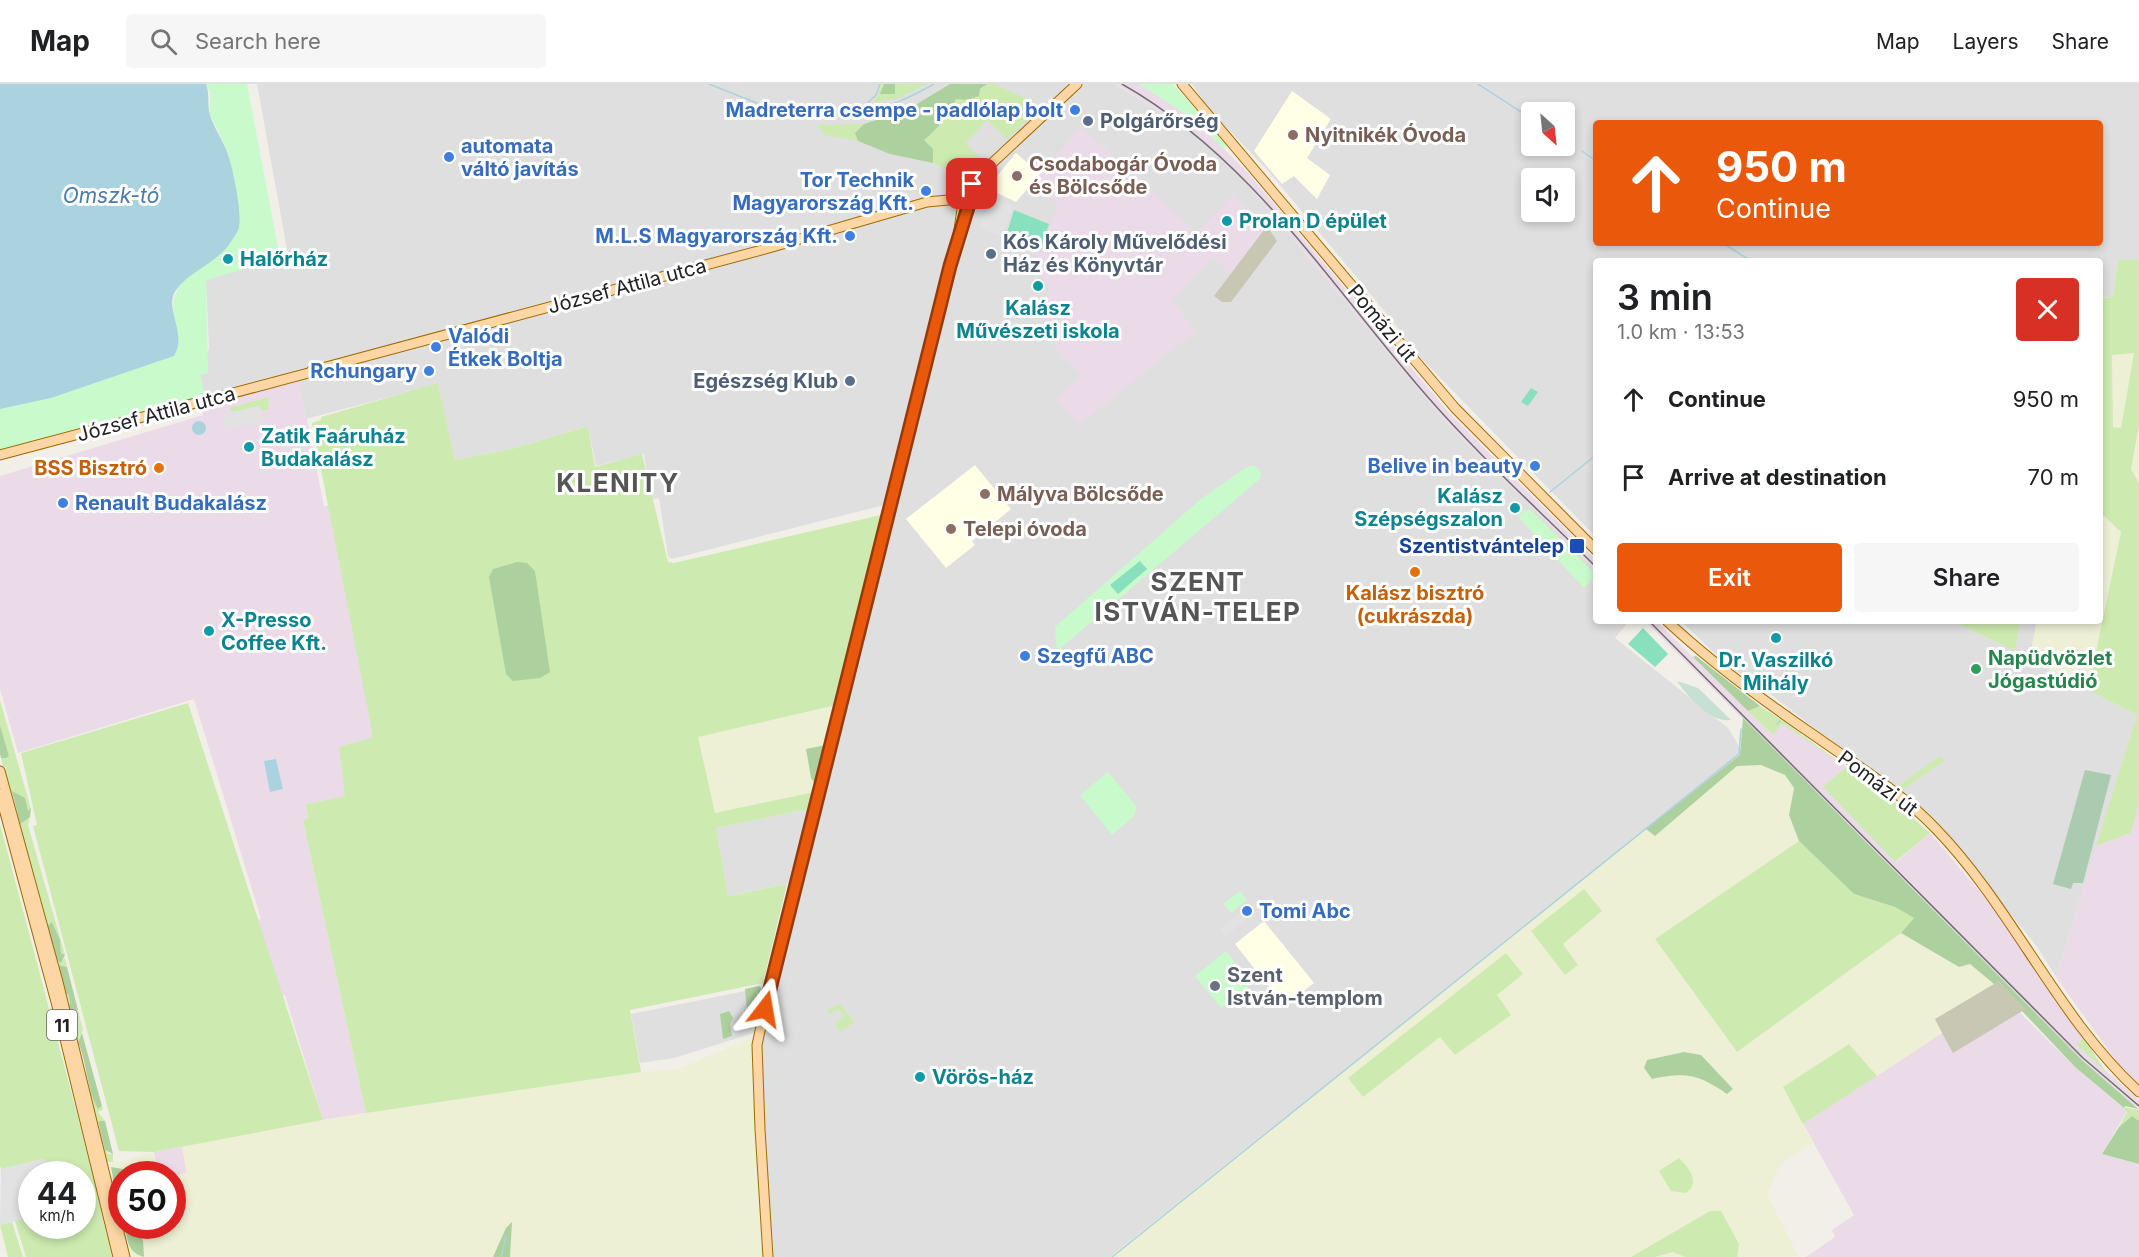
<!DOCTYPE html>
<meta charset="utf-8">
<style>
body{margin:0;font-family:Inter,sans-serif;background:#f6f6f6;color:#202124;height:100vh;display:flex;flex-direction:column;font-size:22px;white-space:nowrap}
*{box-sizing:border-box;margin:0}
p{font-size:20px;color:#757577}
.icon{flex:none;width:33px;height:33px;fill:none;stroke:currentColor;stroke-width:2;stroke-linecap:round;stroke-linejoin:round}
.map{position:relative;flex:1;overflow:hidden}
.panel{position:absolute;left:1593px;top:174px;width:510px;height:366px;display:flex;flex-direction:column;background:#fff;border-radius:6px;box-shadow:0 3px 9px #0003}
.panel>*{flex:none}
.top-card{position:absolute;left:1593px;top:36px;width:510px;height:126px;border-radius:6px;box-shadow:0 3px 9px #0003;background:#ea580c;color:#fff;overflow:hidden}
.needle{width:39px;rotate:153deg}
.tools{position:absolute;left:1521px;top:18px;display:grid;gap:12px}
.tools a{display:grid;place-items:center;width:54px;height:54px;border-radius:6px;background:#fff;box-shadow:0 3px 9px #0003;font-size:30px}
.speed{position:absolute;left:18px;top:1077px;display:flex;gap:12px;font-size:30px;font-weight:700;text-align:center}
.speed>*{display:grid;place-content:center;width:78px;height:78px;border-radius:50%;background:#fff;box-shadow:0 3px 9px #0003;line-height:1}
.speed small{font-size:15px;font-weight:400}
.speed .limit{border:9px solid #d22;background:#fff;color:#111}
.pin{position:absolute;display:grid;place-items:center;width:51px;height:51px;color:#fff;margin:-26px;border-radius:12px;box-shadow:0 3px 9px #0006}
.me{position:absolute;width:66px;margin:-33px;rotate:14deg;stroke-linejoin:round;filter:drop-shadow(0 0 4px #0008)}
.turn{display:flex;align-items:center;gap:21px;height:126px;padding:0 24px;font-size:27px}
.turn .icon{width:78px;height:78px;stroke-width:2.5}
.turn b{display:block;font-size:42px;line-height:51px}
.round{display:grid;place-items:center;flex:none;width:63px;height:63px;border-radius:6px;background:#f6f6f6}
.head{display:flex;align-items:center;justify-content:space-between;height:102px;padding:0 24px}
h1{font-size:36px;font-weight:600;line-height:45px}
.primary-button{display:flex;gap:12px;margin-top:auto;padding:12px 24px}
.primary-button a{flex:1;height:69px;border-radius:6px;background:#ea580c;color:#fff;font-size:24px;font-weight:600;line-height:69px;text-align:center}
.primary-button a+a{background:#f6f6f6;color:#202124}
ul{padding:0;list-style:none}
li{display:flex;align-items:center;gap:18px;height:78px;padding:0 24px}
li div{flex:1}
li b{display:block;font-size:22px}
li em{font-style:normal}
header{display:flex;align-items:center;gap:36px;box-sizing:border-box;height:84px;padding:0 30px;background:#fff;border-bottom:2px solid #e0e0e0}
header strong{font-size:28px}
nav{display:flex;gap:33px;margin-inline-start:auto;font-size:21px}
.search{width:420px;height:54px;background:#f6f6f6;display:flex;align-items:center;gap:15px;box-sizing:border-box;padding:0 21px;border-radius:6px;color:#757577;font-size:22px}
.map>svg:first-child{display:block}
.residential{fill:#e0dfdf;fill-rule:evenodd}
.industrial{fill:#ebdbe8}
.education{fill:#ffffe5}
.construction{fill:#c7c7b4}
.farmland{fill:#eef0d5}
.grass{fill:#cdebb0;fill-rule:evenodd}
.forest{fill:#add19e}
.wetland{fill:#c6e0d4}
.cemetery{fill:#aacbaf}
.park{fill:#c8facc}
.pitch{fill:#88e0be}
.parking{fill:#e2e2e2}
.water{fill:#aad3df}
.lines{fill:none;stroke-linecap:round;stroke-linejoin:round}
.stream{stroke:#aad3df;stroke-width:1.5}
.major-casing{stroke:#a06b00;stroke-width:11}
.major{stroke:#fcd6a4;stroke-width:9}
.tram{stroke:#707070;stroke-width:1.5}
.route-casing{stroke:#983908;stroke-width:15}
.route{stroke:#ea580c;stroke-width:10}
.shop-dot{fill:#3f7fe0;stroke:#fff;stroke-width:2}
.service-dot{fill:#5c6f8a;stroke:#fff;stroke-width:2}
.education-dot{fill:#8d6e63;stroke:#fff;stroke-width:2}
.culture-dot{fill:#0f9aa8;stroke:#fff;stroke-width:2}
.food-dot{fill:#e8710a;stroke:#fff;stroke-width:2}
.transit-dot{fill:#1a4fb4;stroke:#fff;stroke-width:2}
.leisure-dot{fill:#2e9e5b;stroke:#fff;stroke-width:2}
.worship-dot{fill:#6b7280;stroke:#fff;stroke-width:2}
.labels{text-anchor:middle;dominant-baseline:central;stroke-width:6;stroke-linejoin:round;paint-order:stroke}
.shield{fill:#fff;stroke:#646464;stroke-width:1.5}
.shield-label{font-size:18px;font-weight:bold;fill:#222}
.shop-label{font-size:20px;font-weight:bold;fill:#366cbe;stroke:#fff;text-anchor:end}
.service-label{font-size:20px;font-weight:bold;fill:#4e5e75;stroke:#fff;text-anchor:start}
.education-label{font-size:20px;font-weight:bold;fill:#785e54;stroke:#fff;text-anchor:start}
.culture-label{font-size:20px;font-weight:bold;fill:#0d838f;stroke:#fff;text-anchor:start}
.street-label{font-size:20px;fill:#222;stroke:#fff}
.food-label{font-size:20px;font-weight:bold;fill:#c56008;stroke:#fff;text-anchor:end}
.transit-label{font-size:20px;font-weight:bold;fill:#164399;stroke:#fff;text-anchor:end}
.leisure-label{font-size:20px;font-weight:bold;fill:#27864d;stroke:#fff;text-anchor:start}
.worship-label{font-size:20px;font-weight:bold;fill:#5b616d;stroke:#fff;text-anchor:start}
.water-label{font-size:21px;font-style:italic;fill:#4a7aab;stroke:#fff}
.district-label{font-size:26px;font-weight:bold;letter-spacing:1.5px;fill:#555;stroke:#fff}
</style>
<header>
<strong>Map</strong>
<div class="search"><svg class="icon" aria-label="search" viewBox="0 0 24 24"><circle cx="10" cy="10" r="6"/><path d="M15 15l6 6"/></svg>Search here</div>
<nav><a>Map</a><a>Layers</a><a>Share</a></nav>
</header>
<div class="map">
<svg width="2139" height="1173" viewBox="0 0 2139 1173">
<rect width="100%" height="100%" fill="#f2efe9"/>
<path class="residential" d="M257,0H1115L1188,45L1243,95L1444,336L1596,487V537H1629L1615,554L1728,644L1743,669L1110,1173H772L760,947L674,974L640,979L631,930L775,901L800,797L728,812L716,744L809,725L819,726L896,424L888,420L672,475L668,472L659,414L651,416L644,370L596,382L588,342L515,364L455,376L438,300L306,335L298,297L202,323L200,315L205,313L200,291L209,264L206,196L288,171Z
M1192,0H2139V176H2118L2113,213H2100V177L2075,175L1596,177V453L1413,266L1392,236L1269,88L1209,25ZM1532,28H1564V62H1532ZM1596,39H2100V159H1596ZM1532,94H1564V128H1532Z
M1681,537H1952L2015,567L2020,537H2037L2030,575L2137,631L2056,893L2038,864L1960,767L1867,685L1760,602L1727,581Z"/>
<path class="industrial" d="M1116,0H1139L1168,18L1196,37L1249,90L1450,330L1596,476V487L1444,336L1243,95L1188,45Z
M1081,43L1197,149L1232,112L1267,142L1230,190L1213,173L1172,216L1196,247L1079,341L1056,314L1082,291L1053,261L1057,256L1044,215L1051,204L1029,178L1041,168L1058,121L1033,98Z
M299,297L324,422L331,421L375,654L345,712L306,720L308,735L303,736L366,1029L323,1036L285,911L93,964L73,890L261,835L194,615L18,669L0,605V392L203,331L202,323Z
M1645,537H1656L1773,651L1782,640L1846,683L1824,703L1896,778L1930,749L1990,820L2083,954L2077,961L2139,1016V1026L2082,976Z
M2139,719V1003L2129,995L2056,893L2096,762L2131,749Z
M2020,929L2075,983L2127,1027L2102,1070L2139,1080V1173H1806L1835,1153L1832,1146L1854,1131L1803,1040L1942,949L1953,968Z
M182,1063L187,1089L173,1092L158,1090L154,1068Z"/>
<path class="education" d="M1292,7L1331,35L1307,74L1330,91L1317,115L1294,92L1282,100L1254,67Z
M1016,69L1040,90L1016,118L987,104Z
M975,381L1011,425L972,457L975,461L946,484L906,435Z
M1264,837L1314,899L1284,922L1235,860Z"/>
<path class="construction" d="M1267,142L1277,157L1231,218H1222L1214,212Z
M1998,897L2026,925L1953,969L1934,935Z"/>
<path class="farmland" d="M2134,268L2121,344L2113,343L2112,271Z
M2139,341V399L2131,385Z
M2100,428L2121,448L2088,606L2029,575L2037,537H2100Z
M836,621L826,661L806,666L811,694L815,700L814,708L715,729L698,653Z
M1761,681L1785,691L1794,704L1789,731L1799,757L1655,855L1737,968L1901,849L1958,883L1970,880L1994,900L1935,935L1942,949L1877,992L1849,960L1784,1003L1814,1059L1780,1080L1767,1110L1799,1173H1110L1646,745L1655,751L1737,682Z
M749,955L753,957L764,1173H128L107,1081L154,1068L158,1090H122V1142H172L173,1092L187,1089L182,1063L255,1047L366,1029L641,988L678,985Z"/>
<path class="grass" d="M882,0H928L898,14L874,19Z
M987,0H994L1032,17L1040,24L1007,55L987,36L966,59L984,79L970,93L933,79L932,65L923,56C938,45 949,31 956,15L967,16Z
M864,40L855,49L858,57L825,51L817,41Z
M2118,176H2139V341L2131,385L2139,399V719L2131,749L2096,762L2137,631L2088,606L2121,448L2100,428V214L2113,213ZM2134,269L2121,344L2113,343L2112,271Z
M438,299L455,376L515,364L588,342L595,383L642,370L668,478L674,479L881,431L836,621L698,653L715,729L814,708L809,725L716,744L728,812L787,800L763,899L630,926L641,988L366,1029L303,736L308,734L306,720L345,712L339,663L373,653L312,339L321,336V333Z
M268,313L269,325L261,327L260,322L233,328L229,324Z
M1952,537H2020L2015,567Z
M0,616L31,725L28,728L11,711L19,739L30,733L28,741L65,871L61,869L60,856L55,849L61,878L65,874L67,883L59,881L70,918L67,921L70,928L78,926L83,946L78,958L88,1000L99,1023L102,1022L103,1026L98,1028L105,1037H98L97,1040L108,1070H113V1078H106L4,688L7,682L3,684L1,674L9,672L0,641Z
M188,619L323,1036L154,1068L119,1067L33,742L37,741L21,669Z
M1760,622L1783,637L1897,720L1930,749L1895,778L1823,703L1846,683L1782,640L1773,651L1748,627Z
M1940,672L1945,676L1903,706L1898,702Z
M0,740L84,1056L112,1173H26L15,1137L31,1133L32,1142H82V1090H56L44,1075L1,1085L0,1081Z
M1799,757L1854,810L1895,823L1914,834L1901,849L1737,968L1655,855Z
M1584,805L1602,827L1563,860L1578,881L1565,891L1531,847Z
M1506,869L1523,890L1497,911L1511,931L1455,971L1440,953L1363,1013L1348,994Z
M840,920L854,938L841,948L835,940L844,932L838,925L829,930L827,926Z
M2083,954L2107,989L2077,961Z
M1849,960L1877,992L1803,1040L1783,1003Z
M2123,1023L2139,1026V1037L2132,1032L2119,1043L2127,1028Z
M1679,1074C1689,1084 1701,1098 1686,1109L1671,1107L1659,1087Z
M1710,1127H1721L1739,1160L1737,1173H1685L1673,1168L1655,1173H1631Z
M12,1138L23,1173H8L0,1141Z"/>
<path class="forest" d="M884,0H895V10H880Z
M950,0H987L980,5L979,12L967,16L956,15C948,31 938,45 924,56L933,65V79L890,70L858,57L855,49L864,40L907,26Z
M517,478L527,479L535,487L550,588L540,594L513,597L506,590L489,493L493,485Z
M1696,572L1760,622L1748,627L1693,573Z
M1743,634L2082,976L2138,1025L2125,1022L2124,1024L2075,983L2022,927L2025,925L1998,897L1994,900L1970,880L1959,883L1901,849L1914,834L1895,823L1854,810L1799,757L1789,731L1794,704L1785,691L1761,681L1737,682L1655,752L1646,745L1740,671Z
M0,641L9,672L6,674H1L0,670Z
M826,661L815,700L811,694L806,665Z
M12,707L25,714L28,727L31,724L30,733L20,740Z
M52,838L60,856L61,869L65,871L61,879L55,875L47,842Z
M59,881L67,883L78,926L70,928L68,924L70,918L68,910L63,909L57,887Z
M759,902L764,907L755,943L749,945L745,905Z
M729,927L733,934L730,940L732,952L723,955L720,930Z
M82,949L102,1022L98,1025C87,1006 87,979 78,958Z
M1684,968L1701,971L1733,1005L1727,1010C1698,990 1686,988 1652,995L1644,984L1647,976Z
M2132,1032L2139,1037V1080L2102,1070L2119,1043Z
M98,1037H105L113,1070L105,1066Z
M111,1083L123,1085L121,1106L117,1107L115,1104Z
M512,1138L510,1173H493L506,1144Z
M126,1148L136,1149L143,1156L144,1173C131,1169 128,1162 126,1148Z"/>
<path class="wetland" d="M1677,597L1698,604L1731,636C1710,639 1688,613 1677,597Z"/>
<path class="cemetery" d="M2085,686L2111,691L2083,799H2073L2071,805L2053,800Z"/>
<path class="park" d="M206,0H247L279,169L276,175L206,196L208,289L200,291L206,314L0,368V325L51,314L174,272C180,250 177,253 174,232C168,196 202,183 226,164L234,94L228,68L210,30V9Z
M1139,0H1173L1228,61L1223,65L1196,37Z
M1254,381L1261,388L1260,395L1057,567L1055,543L1201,415L1245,384Z
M1525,426H1531L1596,491L1584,504L1518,433Z
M1108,688L1137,723L1134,732L1112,751L1080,711Z
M1240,807L1247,816L1231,829L1223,820Z
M1226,867L1252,900L1221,924L1195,892Z"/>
<path class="pitch" d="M1014,126L1049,140L1040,167L1005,155Z
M1531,304L1538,308L1528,322L1521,318Z
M1140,477L1147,485L1118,510L1110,501Z
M1643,544L1668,570L1655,583L1628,560Z"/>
<path class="parking" d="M991,114L1013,122L1002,152L979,144Z
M791,152V154L666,186Z
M260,322L264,338L226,346L223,330Z
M1242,828L1247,835L1226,852L1220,847L1222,843Z
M44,1075L56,1090H32L31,1133L0,1141L1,1085Z"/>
<path class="water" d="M0,0H206C210,11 207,21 210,31C214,43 221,54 226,65C232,79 242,127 239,142C239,148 231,157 228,162C214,180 189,188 176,206C163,223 188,250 174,272L51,314L0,325Z
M192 344a7 7 0 1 1 14 0a7 7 0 1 1-14 0Z
M276,675L283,705L270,708L264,677Z"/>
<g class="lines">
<path class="stream" d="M709,0L777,27L842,30L859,27L876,11L880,0
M1478,0L1532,35
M860,27C888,24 909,14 934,0
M1564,56L1574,62
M1582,67L1596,77
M1723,159L1751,177
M1550,408L1596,371
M1789,628L1790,627
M1777,640L1780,637
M501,1173L506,1152
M1112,1173L1739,670L1741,645"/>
<defs>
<path id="major" d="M1182,0L1455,324L1596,466
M954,107L982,89
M965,134L978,101L988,83L1077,0
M311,287L769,164L927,118L959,115
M0,371L316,287
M1667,537C1714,581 1765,618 1818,654C1859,683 1902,709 1937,746C2013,825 2058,934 2139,1008
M0,687L58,898L125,1173
M0,710L56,918L118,1173
M768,1173L760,1045L757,961L760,947L958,153L962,125L957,105"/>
</defs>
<use href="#major" class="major-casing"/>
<use href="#major" class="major"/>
<path class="tram" d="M1122,0C1251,73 1331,202 1426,311C1479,372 1539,426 1596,483
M1649,537L2083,974L2139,1022"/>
</g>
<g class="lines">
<defs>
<path id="route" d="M765,925L950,182L969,120L976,109L972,100"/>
</defs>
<use href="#route" class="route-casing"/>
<use href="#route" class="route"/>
</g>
<g class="shop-dot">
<circle cx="1075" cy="26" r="6"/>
<circle cx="449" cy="73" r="6"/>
<circle cx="926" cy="107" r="6"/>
<circle cx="850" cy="152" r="6"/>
<circle cx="436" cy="263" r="6"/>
<circle cx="429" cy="287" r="6"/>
<circle cx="1535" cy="382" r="6"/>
<circle cx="63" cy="419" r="6"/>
<circle cx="1025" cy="572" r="6"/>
<circle cx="1247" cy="827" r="6"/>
</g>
<g class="service-dot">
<circle cx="1088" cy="37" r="6"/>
<circle cx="991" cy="170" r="6"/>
<circle cx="850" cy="297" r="6"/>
</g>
<g class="education-dot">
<circle cx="1293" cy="51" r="6"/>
<circle cx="1017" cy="92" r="6"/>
<circle cx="985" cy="410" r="6"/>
<circle cx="951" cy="445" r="6"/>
</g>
<g class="culture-dot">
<circle cx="1227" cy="137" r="6"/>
<circle cx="228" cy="175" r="6"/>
<circle cx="1038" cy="202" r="6"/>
<circle cx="249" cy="363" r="6"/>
<circle cx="1515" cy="424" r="6"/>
<circle cx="209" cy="547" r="6"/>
<circle cx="1776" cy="554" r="6"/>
<circle cx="920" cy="993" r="6"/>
</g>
<g class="food-dot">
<circle cx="159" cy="384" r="6"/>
<circle cx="1415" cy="488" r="6"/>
</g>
<rect class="transit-dot" x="1569" y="454" width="16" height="16" rx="3"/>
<circle class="leisure-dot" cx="1976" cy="585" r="6"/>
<circle class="worship-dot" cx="1215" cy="902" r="6"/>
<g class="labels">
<rect class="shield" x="47" y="926" width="30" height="30" rx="4.5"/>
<g class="shield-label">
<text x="62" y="941">11</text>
</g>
<g class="shop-label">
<text x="1063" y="26">Madreterra csempe - padlólap bolt</text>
<text x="461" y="62" text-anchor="start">automata<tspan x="461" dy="23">váltó javítás</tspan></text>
<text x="914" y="96">Tor Technik<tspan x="914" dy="23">Magyarország Kft.</tspan></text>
<text x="838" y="152">M.L.S Magyarország Kft.</text>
<text x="448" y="252" text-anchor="start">Valódi<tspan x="448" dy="23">Étkek Boltja</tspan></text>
<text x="417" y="287">Rchungary</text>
<text x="1523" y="382">Belive in beauty</text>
<text x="75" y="419" text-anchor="start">Renault Budakalász</text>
<text x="1037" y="572" text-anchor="start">Szegfű ABC</text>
<text x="1259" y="827" text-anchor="start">Tomi Abc</text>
</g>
<g class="service-label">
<text x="1100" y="37">Polgárőrség</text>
<text x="1003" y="158">Kós Károly Művelődési<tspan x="1003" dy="23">Ház és Könyvtár</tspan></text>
<text x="838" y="297" text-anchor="end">Egészség Klub</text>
</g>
<g class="education-label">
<text x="1305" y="51">Nyitnikék Óvoda</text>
<text x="1029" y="80">Csodabogár Óvoda<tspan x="1029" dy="23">és Bölcsőde</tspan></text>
<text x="997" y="410">Mályva Bölcsőde</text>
<text x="963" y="445">Telepi óvoda</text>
</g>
<g class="culture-label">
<text x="1239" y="137">Prolan D épület</text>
<text x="240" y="175">Halőrház</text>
<text x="1038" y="224" text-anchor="middle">Kalász<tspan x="1038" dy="23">Művészeti iskola</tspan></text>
<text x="261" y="352">Zatik Faáruház<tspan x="261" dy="23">Budakalász</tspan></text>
<text x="1503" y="412" text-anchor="end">Kalász<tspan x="1503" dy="23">Szépségszalon</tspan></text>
<text x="221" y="536">X-Presso<tspan x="221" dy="23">Coffee Kft.</tspan></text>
<text x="1776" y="576" text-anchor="middle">Dr. Vaszilkó<tspan x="1776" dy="23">Mihály</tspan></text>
<text x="932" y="993">Vörös-ház</text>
</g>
<g class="street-label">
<text transform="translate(627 202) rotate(-15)">József Attila utca</text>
<text transform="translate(1382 239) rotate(50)">Pomázi út</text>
<text transform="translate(156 330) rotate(-15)">József Attila utca</text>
<text transform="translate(1878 699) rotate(37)">Pomázi út</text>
</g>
<g class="food-label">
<text x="147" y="384">BSS Bisztró</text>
<text x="1415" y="509" text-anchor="middle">Kalász bisztró<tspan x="1415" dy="23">(cukrászda)</tspan></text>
</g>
<g class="transit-label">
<text x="1564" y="462">Szentistvántelep</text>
</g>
<g class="leisure-label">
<text x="1988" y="574">Napüdvözlet<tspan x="1988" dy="23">Jógastúdió</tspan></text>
</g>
<g class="worship-label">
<text x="1227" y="891">Szent<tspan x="1227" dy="23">István-templom</tspan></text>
</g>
<g class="water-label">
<text x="111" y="111">Omszk-tó</text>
</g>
<g class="district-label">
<text x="618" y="398">KLENITY</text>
<text x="1198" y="497">SZENT<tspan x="1198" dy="30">ISTVÁN-TELEP</tspan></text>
</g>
</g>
</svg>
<div class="tools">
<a><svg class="needle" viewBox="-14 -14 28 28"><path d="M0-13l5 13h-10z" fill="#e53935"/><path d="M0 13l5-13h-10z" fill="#757577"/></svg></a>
<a><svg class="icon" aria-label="sound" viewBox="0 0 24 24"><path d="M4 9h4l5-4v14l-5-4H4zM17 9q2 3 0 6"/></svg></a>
</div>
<div class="speed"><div>44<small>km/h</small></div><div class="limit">50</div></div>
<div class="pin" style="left:972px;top:100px;background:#d93025"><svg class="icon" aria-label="arrive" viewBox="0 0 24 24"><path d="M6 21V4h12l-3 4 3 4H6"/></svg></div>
<svg class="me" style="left:765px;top:925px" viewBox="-20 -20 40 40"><path d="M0-17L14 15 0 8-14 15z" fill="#ea580c" stroke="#fff" stroke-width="4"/></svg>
<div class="top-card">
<div class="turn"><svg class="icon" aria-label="ahead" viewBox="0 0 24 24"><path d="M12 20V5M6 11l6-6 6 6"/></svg><div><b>950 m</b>Continue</div></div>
</div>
<section class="panel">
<div class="head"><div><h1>3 min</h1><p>1.0 km · 13:53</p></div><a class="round" style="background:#d93025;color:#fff"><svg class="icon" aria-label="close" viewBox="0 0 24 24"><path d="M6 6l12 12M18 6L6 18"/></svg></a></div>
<ul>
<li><svg class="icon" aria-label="ahead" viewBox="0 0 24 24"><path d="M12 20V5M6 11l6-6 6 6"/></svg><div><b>Continue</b></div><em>950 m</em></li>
<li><svg class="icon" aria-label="arrive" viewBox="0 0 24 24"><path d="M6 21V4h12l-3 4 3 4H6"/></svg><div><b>Arrive at destination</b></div><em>70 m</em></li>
</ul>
<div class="primary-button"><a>Exit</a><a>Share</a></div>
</section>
</div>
